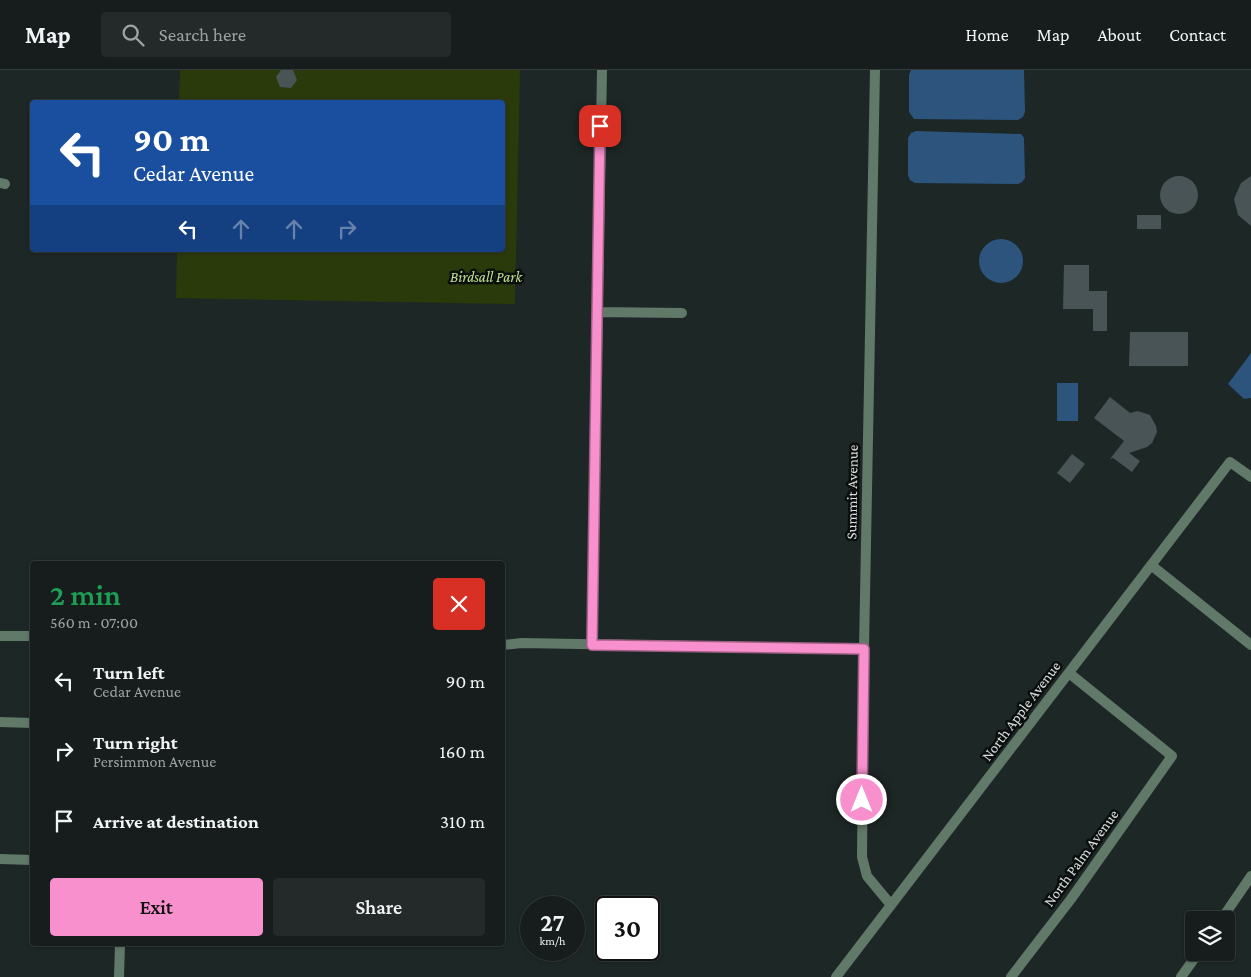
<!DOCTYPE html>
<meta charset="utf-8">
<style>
body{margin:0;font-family:"Crimson Pro",serif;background:#232a29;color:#f1f3f6;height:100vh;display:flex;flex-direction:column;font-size:19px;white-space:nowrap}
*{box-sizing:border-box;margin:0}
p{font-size:16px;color:#9ea2a3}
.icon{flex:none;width:28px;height:28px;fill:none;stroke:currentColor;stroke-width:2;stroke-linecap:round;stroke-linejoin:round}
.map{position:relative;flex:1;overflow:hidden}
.sheet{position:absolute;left:30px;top:491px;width:475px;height:385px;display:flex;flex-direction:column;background:#161d1c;border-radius:5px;box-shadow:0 1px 4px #0004,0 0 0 1px #353b3b}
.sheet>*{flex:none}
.banner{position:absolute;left:30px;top:30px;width:475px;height:152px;border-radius:5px;box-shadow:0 1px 4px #0004,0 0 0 1px #353b3b;background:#1a4fa0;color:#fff;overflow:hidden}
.controls{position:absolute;left:1185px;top:841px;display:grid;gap:10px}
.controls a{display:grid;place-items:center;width:50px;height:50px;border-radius:5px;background:#161d1c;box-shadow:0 1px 4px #0004,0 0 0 1px #353b3b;font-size:25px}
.speed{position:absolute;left:520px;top:826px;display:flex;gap:10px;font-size:25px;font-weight:700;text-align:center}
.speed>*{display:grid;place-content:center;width:65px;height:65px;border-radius:50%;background:#161d1c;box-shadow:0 1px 4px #0004,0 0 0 1px #353b3b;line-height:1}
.speed small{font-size:12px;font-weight:400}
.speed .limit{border:2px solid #111;border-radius:8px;background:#fff;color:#111}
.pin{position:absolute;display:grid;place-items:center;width:42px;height:42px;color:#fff;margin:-21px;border-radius:10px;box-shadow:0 2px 8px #0006}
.me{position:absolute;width:55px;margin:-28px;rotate:0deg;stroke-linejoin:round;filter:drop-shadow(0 0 4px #0008)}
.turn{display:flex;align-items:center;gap:18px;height:105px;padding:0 20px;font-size:22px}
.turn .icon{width:65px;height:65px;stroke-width:2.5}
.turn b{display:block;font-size:35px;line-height:42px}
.lanes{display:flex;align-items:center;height:48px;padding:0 20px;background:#0003;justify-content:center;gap:25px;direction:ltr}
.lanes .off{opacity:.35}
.round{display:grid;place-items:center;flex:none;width:52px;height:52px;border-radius:5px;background:#232a29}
.summary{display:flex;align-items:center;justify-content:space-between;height:85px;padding:0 20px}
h1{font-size:30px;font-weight:600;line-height:38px;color:#1e9e55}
.action{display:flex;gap:10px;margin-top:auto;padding:10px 20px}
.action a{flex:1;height:58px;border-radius:5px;background:#f790cd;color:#111;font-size:20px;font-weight:600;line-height:58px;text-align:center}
.action a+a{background:#232a29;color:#f1f3f6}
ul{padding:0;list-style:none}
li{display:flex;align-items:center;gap:15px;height:70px;padding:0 20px}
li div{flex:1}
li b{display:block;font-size:19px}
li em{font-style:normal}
header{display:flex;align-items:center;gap:30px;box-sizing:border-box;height:70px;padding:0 25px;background:#161d1c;border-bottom:1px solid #353b3b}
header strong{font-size:24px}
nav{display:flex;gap:28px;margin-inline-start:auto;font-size:18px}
.search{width:350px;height:45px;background:#232a29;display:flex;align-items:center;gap:12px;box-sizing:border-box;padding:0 18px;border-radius:5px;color:#9ea2a3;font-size:19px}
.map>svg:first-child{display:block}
.green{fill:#2b3a0b}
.water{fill:#2c547d}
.building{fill:#495457}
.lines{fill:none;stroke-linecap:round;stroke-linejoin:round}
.minor{stroke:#617969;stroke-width:10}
.route-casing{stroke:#a15e85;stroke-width:12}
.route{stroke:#f790cd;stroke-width:9}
.labels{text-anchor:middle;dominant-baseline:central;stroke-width:5;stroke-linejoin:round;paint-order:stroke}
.park-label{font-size:15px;font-style:italic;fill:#c3e390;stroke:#0a0f0e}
.street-label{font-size:15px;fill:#d9e0df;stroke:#0a0f0e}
</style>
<header>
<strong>Map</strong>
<div class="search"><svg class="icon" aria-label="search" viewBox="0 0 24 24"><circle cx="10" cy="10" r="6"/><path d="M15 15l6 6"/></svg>Search here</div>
<nav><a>Home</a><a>Map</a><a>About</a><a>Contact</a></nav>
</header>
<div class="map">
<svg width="1251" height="907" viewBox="0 0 1251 907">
<rect width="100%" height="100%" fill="#1d2726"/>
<path class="green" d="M180,0H520L515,234L176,228L177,180H502V32H179Z"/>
<path class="water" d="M911,0H1024L1025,42L1023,47L1018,50L914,49L909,42V5Z
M916,61L1021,64L1024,68L1025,108L1022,112L1018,114L915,113L910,110L908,105V68L911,63Z
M979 191a22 22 0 1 1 44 0a22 22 0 1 1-44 0Z
M1251,283V328L1244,329L1228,314Z
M1057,313H1078V351H1057Z"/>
<path class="building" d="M281,0H293L297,10L291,18L280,17L276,7Z
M1251,106V156L1238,145L1234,129L1241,113Z
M1160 125a19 19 0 1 1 38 0a19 19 0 1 1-38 0Z
M1137,145H1161V159H1137Z
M1064,195H1089V221H1107V261H1093V239H1063Z
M1130,262H1188V296H1129Z
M1110,327L1130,343L1138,341L1150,345L1156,356L1157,362L1152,373L1147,377L1129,383L1140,391L1132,402L1113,388L1110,389L1124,371L1094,348Z
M1072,384L1085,394L1070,413L1057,403Z"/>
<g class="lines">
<path class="minor" d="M875,0L864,579L862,787L867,806L891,835
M0,113L5,114
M597,242L682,243
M1151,495L1251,575
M0,566H32
M502,575L522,573L864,579
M592,575L602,0
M0,652L32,653
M0,789L32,790
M1221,850L1251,806
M119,907L120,874
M836,907L1230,392L1251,407
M1011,907L1071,829L1172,686L1069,603
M1181,907L1199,882"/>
</g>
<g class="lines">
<defs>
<path id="route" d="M600,56L592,575L864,579L862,730"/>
</defs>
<use href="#route" class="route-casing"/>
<use href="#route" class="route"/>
</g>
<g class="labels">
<g class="park-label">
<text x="486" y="207">Birdsall Park</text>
</g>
<g class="street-label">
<text transform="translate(852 422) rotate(-89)">Summit Avenue</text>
<text transform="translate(1021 641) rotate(-53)">North Apple Avenue</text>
<text transform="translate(1081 788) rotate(-54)">North Palm Avenue</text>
</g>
</g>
</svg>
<div class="controls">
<a><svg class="icon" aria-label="layers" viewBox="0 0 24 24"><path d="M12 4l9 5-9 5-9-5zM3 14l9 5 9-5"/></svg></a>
</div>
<div class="speed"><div>27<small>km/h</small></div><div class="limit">30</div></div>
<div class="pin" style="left:600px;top:56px;background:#d93025"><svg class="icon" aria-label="arrive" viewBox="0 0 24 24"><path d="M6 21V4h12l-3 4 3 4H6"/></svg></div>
<svg class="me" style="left:862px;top:730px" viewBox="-20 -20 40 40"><circle r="17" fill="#f790cd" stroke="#fff" stroke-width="3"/><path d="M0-11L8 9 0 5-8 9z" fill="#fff"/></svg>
<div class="banner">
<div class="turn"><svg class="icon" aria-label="left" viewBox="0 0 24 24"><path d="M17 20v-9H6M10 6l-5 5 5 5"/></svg><div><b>90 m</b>Cedar Avenue</div></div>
<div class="lanes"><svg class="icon" aria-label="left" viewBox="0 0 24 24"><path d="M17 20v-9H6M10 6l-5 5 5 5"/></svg><svg class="icon off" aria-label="ahead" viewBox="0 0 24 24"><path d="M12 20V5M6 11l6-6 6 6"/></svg><svg class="icon off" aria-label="ahead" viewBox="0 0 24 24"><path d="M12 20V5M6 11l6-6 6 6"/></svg><svg class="icon off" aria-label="right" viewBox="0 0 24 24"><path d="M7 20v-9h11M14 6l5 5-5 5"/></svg></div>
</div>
<section class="sheet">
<div class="summary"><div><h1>2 min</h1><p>560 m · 07:00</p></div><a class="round" style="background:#d93025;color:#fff"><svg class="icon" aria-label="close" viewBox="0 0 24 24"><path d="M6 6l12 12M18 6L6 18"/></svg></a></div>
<ul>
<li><svg class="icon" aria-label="left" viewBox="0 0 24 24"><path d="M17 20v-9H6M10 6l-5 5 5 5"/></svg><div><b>Turn left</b><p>Cedar Avenue</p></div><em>90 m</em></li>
<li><svg class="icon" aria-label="right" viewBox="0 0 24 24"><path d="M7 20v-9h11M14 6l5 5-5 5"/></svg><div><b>Turn right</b><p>Persimmon Avenue</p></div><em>160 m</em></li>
<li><svg class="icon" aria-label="arrive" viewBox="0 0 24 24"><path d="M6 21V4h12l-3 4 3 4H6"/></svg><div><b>Arrive at destination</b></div><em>310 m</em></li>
</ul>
<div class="action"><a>Exit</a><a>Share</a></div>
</section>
</div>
